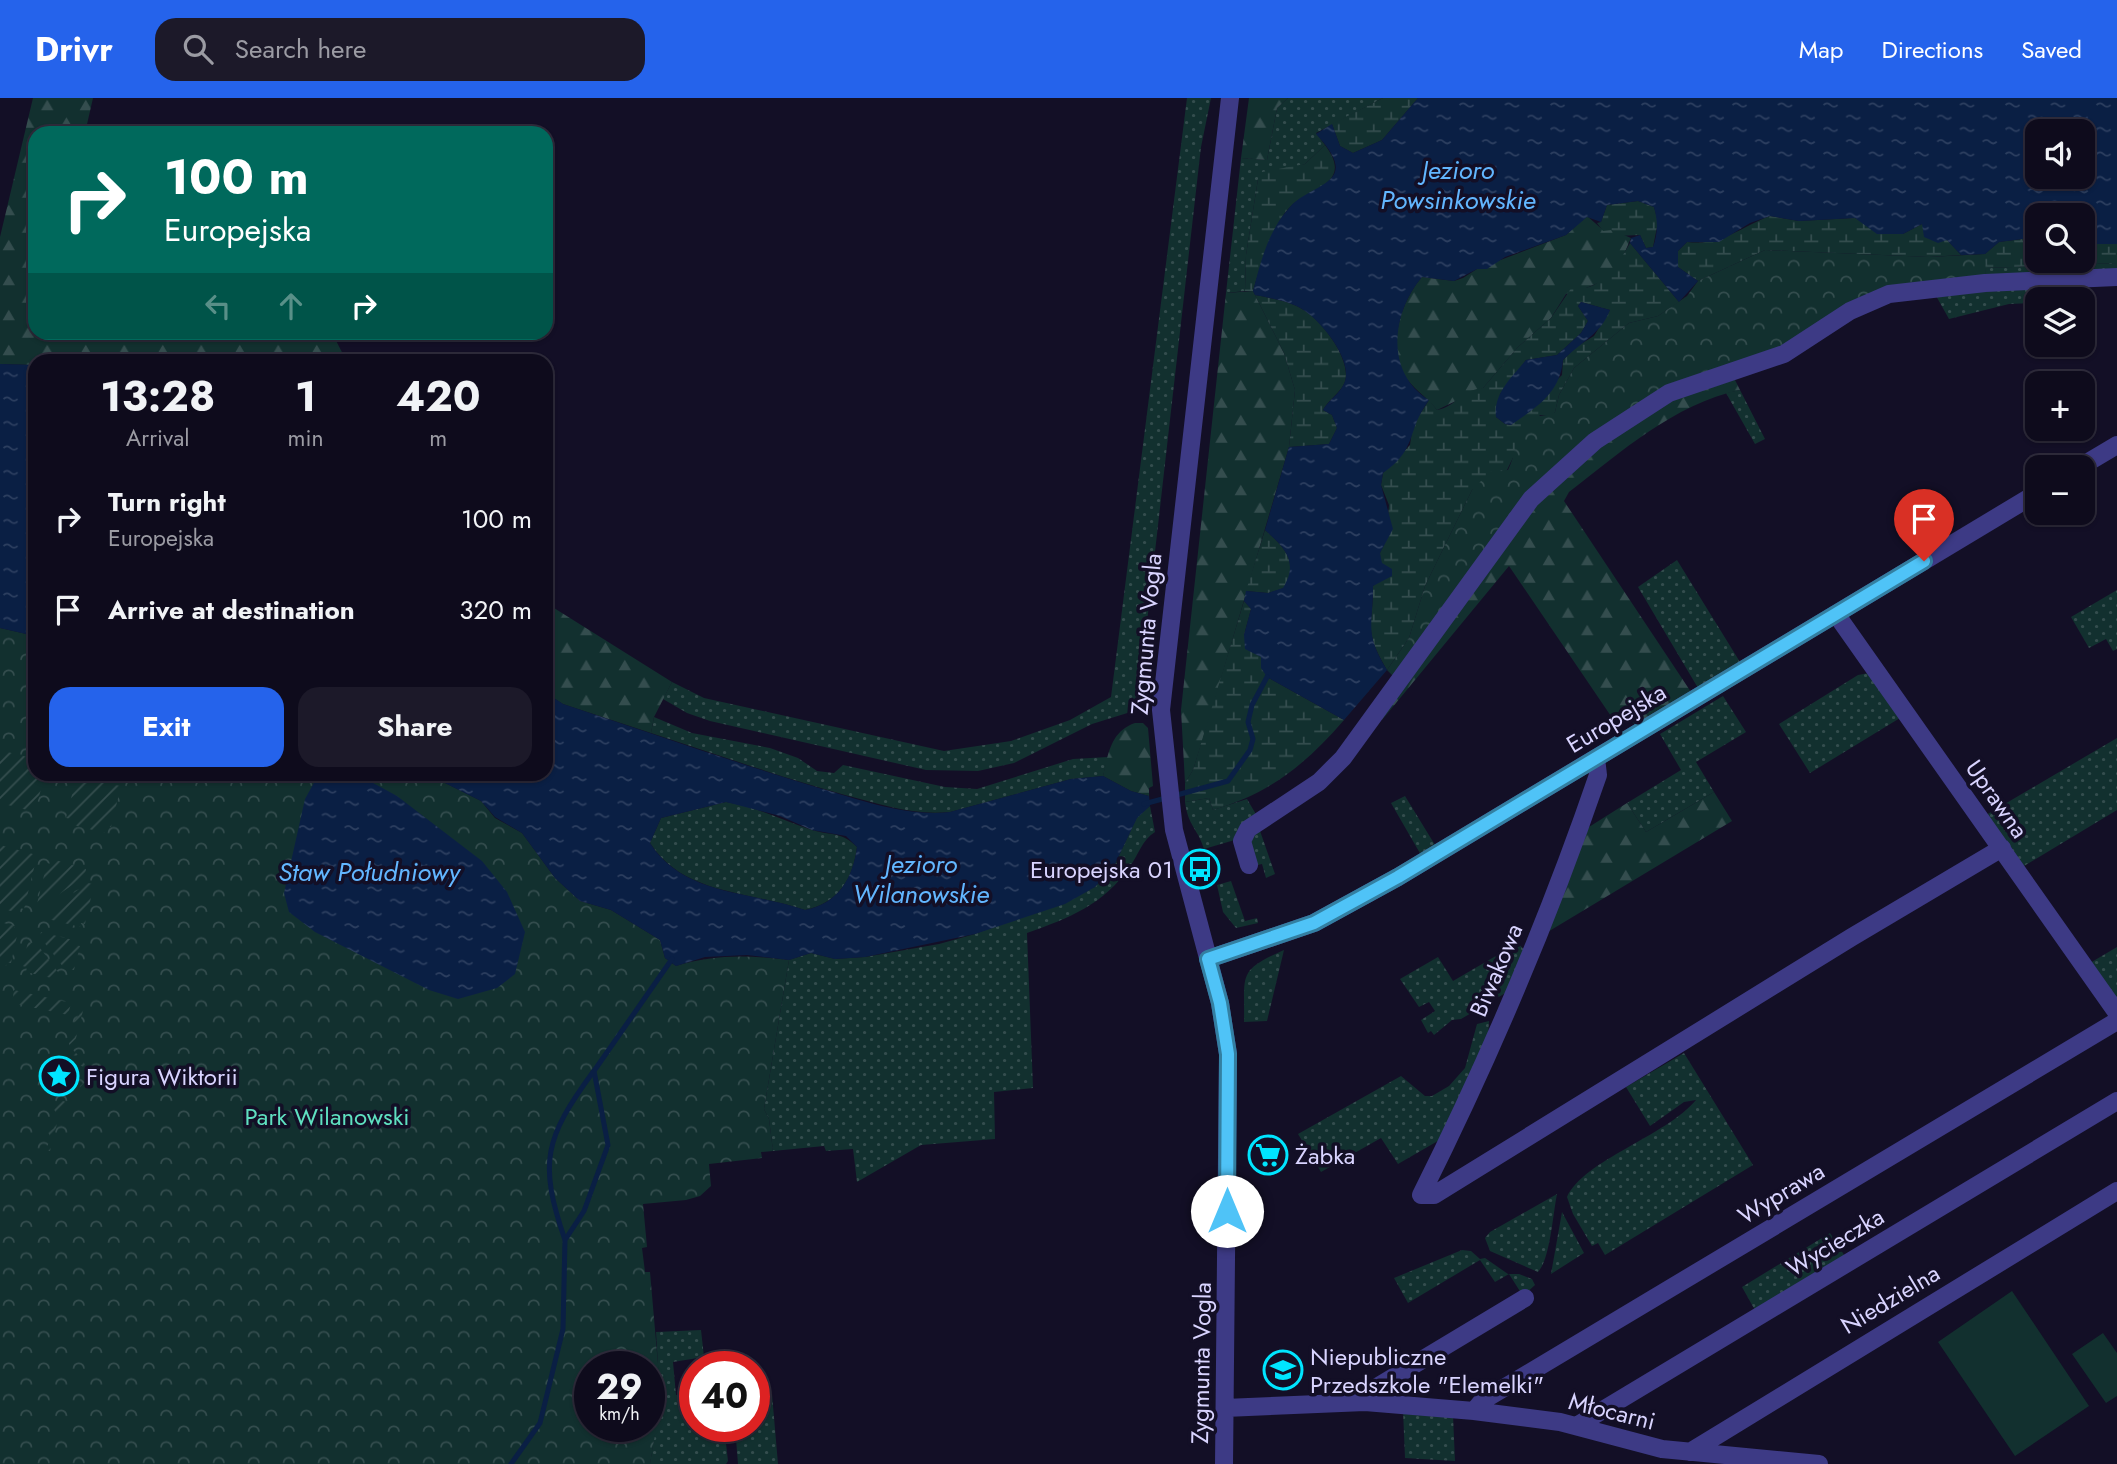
<!DOCTYPE html>
<meta charset="utf-8">
<style>
body{margin:0;font-family:Jost,sans-serif;background:#1c1929;color:#f1f3f6;height:100vh;display:flex;flex-direction:column;font-size:26px;white-space:nowrap}
*{box-sizing:border-box;margin:0}
p{font-size:23px;color:#9b9ba3}
.icon{flex:none;width:38px;height:38px;fill:none;stroke:currentColor;stroke-width:2;stroke-linecap:round;stroke-linejoin:round}
.map{position:relative;flex:1;overflow:hidden}
.panel{position:absolute;left:28px;top:256px;width:525px;height:427px;display:flex;flex-direction:column;background:#0e0b1c;border-radius:21px;box-shadow:0 2px 5px #0004,0 0 0 2px #2e2b3b}
.panel>*{flex:none}
.guide{position:absolute;left:28px;top:28px;width:525px;height:214px;border-radius:21px;box-shadow:0 2px 5px #0004,0 0 0 2px #2e2b3b;background:#00695c;color:#fff;overflow:hidden}
.controls{position:absolute;left:2025px;top:21px;display:grid;gap:14px}
.controls a{display:grid;place-items:center;width:70px;height:70px;border-radius:14px;background:#0e0b1c;box-shadow:0 2px 5px #0004,0 0 0 2px #2e2b3b;font-size:35px}
.speed{position:absolute;left:574px;top:1253px;display:flex;gap:14px;font-size:35px;font-weight:700;text-align:center}
.speed>*{display:grid;place-content:center;width:91px;height:91px;border-radius:50%;background:#0e0b1c;box-shadow:0 2px 5px #0004,0 0 0 2px #2e2b3b;line-height:1}
.speed small{font-size:18px;font-weight:400}
.speed .limit{border:10px solid #d22;background:#fff;color:#111}
.pin{position:absolute;display:grid;place-items:center;width:60px;height:60px;color:#fff;margin:-72px -30px;border-radius:50% 50% 50% 0;rotate:-45deg;box-shadow:0 0 7px #0007}
.pin .icon{rotate:45deg}
.me{position:absolute;width:77px;margin:-38px;rotate:0deg;stroke-linejoin:round;filter:drop-shadow(0 0 5px #0008)}
.turn{display:flex;align-items:center;gap:24px;height:147px;padding:0 21px;font-size:32px}
.turn .icon{width:91px;height:91px;stroke-width:2.5}
.turn b{display:block;font-size:49px;line-height:60px}
.lanes{display:flex;align-items:center;height:66px;padding:0 21px;background:#0003;justify-content:center;gap:35px;direction:ltr}
.lanes .off{opacity:.35}
.eta{display:flex;justify-content:space-evenly;align-items:center;height:119px;text-align:center}
.eta b{font-size:42px;font-weight:700;line-height:49px}
.action{display:flex;gap:14px;margin-top:auto;padding:14px 21px}
.action a{flex:1;height:80px;border-radius:21px;background:#2563eb;color:#fff;font-size:28px;font-weight:700;line-height:80px;text-align:center}
.action a+a{background:#1c1929;color:#f1f3f6}
ul{padding:0;list-style:none}
li{display:flex;align-items:center;gap:21px;height:91px;padding:0 21px}
li div{flex:1}
li b{display:block;font-size:26px}
li em{font-style:normal}
header{display:flex;align-items:center;gap:42px;box-sizing:border-box;height:98px;padding:0 35px;background:#2563eb;color:#fff}
header strong{font-size:33px}
nav{display:flex;gap:38px;margin-inline-start:auto;font-size:24px}
.search{width:490px;height:63px;background:#1c1929;display:flex;align-items:center;gap:18px;box-sizing:border-box;padding:0 24px;border-radius:21px;color:#9b9ba3;font-size:26px}
.map>svg:first-child{display:block}
.grass{fill:url(#grass-dots)}
.forest{fill:url(#forest-firs)}
.wetland{fill:url(#wetland-marsh);fill-rule:evenodd}
.park{fill:url(#park-crowns);fill-rule:evenodd}
.garden{fill:url(#garden-furrows)}
.pitch{fill:#12302f}
.water{fill:url(#water-ripples);fill-rule:evenodd}
.lines{fill:none;stroke-linecap:round;stroke-linejoin:round}
.stream{stroke:#0a1f44;stroke-width:5}
.minor{stroke:#3d3a85;stroke-width:18}
.route-casing{stroke:#337fa1;stroke-width:18}
.route{stroke:#4fc3f7;stroke-width:12}
.labels{text-anchor:middle;dominant-baseline:central;stroke-width:7;stroke-linejoin:round;paint-order:stroke}
.street-label{font-size:24px;fill:#d9d4ff;stroke:#130f26}
.poi-label{font-size:24px;fill:#d9d4ff;stroke:#130f26;text-anchor:start}
.park-label{font-size:24px;fill:#5fe0c0;stroke:#130f26}
.water-label{font-size:26px;font-style:italic;fill:#62b6ff;stroke:#130f26}
</style>
<header>
<strong>Drivr</strong>
<div class="search"><svg class="icon" aria-label="search" viewBox="0 0 24 24"><circle cx="10" cy="10" r="6"/><path d="M15 15l6 6"/></svg>Search here</div>
<nav><a>Map</a><a>Directions</a><a>Saved</a></nav>
</header>
<div class="map">
<svg width="2117" height="1366" viewBox="0 0 2117 1366">
<defs>
<pattern id="grass-dots" width="8" height="8" patternUnits="userSpaceOnUse" patternTransform="scale(1.75)"><rect width="8" height="8" fill="#12302f"/><path d="M2 2h.1M6 6h.1" fill="none" stroke="#344d4e" stroke-width="1.8" stroke-linecap="round"/></pattern>
<pattern id="forest-firs" width="22" height="20" patternUnits="userSpaceOnUse" patternTransform="scale(1.75)"><rect width="22" height="20" fill="#12302f"/><path d="M5 1l3.5 6h-7zM16 11l3.5 6h-7z" fill="#344d4e"/></pattern>
<pattern id="wetland-marsh" width="20" height="14" patternUnits="userSpaceOnUse" patternTransform="scale(1.75)"><rect width="20" height="14" fill="#12302f"/><path d="M1 5h8M5 5V1M11 12h8M15 12V8" fill="none" stroke="#344d4e"/></pattern>
<pattern id="park-crowns" width="20" height="18" patternUnits="userSpaceOnUse" patternTransform="scale(1.75)"><rect width="20" height="18" fill="#12302f"/><path d="M2 6a3 3 0 1 1 6 0M12 15a3 3 0 1 1 6 0" fill="none" stroke="#344d4e"/></pattern>
<pattern id="garden-furrows" width="10" height="10" patternUnits="userSpaceOnUse" patternTransform="scale(1.75)"><rect width="10" height="10" fill="#12302f"/><path d="M-1 1l2-2M0 10L10 0M9 11l2-2" fill="none" stroke="#344d4e"/></pattern>
<pattern id="water-ripples" width="26" height="14" patternUnits="userSpaceOnUse" patternTransform="scale(1.75)"><rect width="26" height="14" fill="#0a1f44"/><path d="M2 4q2-2 4 0t4 0M15 11q2-2 4 0t4 0" fill="none" stroke="#2d3f60"/></pattern>
</defs>
<rect width="100%" height="100%" fill="#130f26"/>
<path class="grass" d="M1187,0H1211L1201,49L1137,612L1092,626L1014,665L978,673L926,672L710,623L687,615L663,601L672,584L704,600L944,653L1011,643L1070,622L1111,599Z
M1288,0H1383L1316,35L1325,47L1305,66L1258,81L1246,157L1245,193L1226,195L1241,60L1267,62L1277,10Z
M2117,165V172L1986,180L1985,170Z
M2028,191L2036,205L2009,206L1949,221L1935,196Z
M1740,292L1765,341L1755,346L1726,295Z
M1677,462L1740,564L1698,590L1638,489Z
M2117,492V551L2113,553L2106,541L2089,550L2071,519Z
M1869,575L1900,620L1810,675L1779,626L1858,577Z
M1723,598L1746,634L1696,664L1714,694L1646,734L1627,705L1681,672L1660,636Z
M654,619L692,635L770,650L798,660L817,673L834,675L843,667L945,689L977,691L1073,661L1108,659L1103,678L1071,681L950,714C914,718 880,706 845,697C780,679 716,656 651,635Z
M2117,640V712L2024,768L1986,717Z
M1405,698L1435,747L1421,757L1391,705Z
M1209,700L1213,712L1247,701L1257,718L1238,741L1204,751C1198,731 1188,728 1185,704Z
M726,704C757,709 782,722 812,732C832,738 841,733 857,749C853,780 839,805 805,812C752,793 684,798 650,745L661,720Z
M1150,708L1155,734C1142,742 1139,756 1130,768C1104,807 1069,820 1027,835L1033,990L994,994L995,1041L921,1047L857,1084L853,1051L826,1053L824,1048L773,1053L769,1021L764,1011L789,862L811,855L835,861L865,859L939,846L975,836L1095,789L1115,766L1137,719Z
M1259,730L1275,776L1266,780L1262,766L1253,768L1246,742Z
M1231,783L1245,823L1257,820L1258,825L1236,830L1223,814L1217,787Z
M1518,845L1526,854L1509,893L1461,921L1452,922L1434,937L1431,933L1428,935L1421,922L1435,913L1429,904L1419,909L1400,881L1438,859L1453,883Z
M2117,849V901L2090,865Z
M1284,852L1267,923L1244,924C1245,876 1237,873 1284,852Z
M1489,923L1488,939L1443,1040L1398,1066L1381,1040L1321,1074L1298,1036L1401,978L1425,998H1432L1449,988L1465,970L1477,926Z
M1684,955L1753,1067L1605,1157L1598,1145L1592,1148L1573,1116L1567,1099C1584,1062 1666,1038 1696,1002L1684,1004L1650,1028L1626,989Z
M1557,1096C1553,1115 1550,1162 1538,1174L1490,1153L1485,1140L1490,1134Z
M1562,1114L1584,1155L1551,1176Z
M1830,1135L1846,1160L1756,1214L1742,1189Z
M1462,1152L1471,1153L1480,1161L1485,1160L1508,1176H1519L1532,1181L1535,1187L1523,1198L1509,1176L1495,1184L1480,1162L1408,1205L1394,1180Z
M701,1232L704,1259L673,1264L676,1297L695,1296V1328H724L728,1363L726,1366H650L660,1301L656,1234Z
M772,1296L778,1366H738L735,1328H754V1297Z
M1403,1312L1453,1317L1455,1363L1405,1360Z"/>
<path class="forest" d="M33,0H93L85,35H35V234L332,235L346,262H35V267L0,266V139Z
M1249,0H1288L1277,10L1267,62L1241,60Z
M1587,118L1603,132H1612L1631,140L1617,172C1604,185 1584,191 1566,196L1551,220L1518,249L1483,290L1437,312C1428,300 1416,293 1407,281C1386,252 1400,204 1422,179L1454,183L1463,180L1477,171L1566,137Z
M1253,193L1284,255L1295,292L1289,349L1210,618L1193,672L1185,685L1181,612L1226,195Z
M1732,276L1740,292C1674,306 1621,354 1569,394L1564,403L1691,594L1635,627L1629,620L1617,627L1509,468L1382,622L1380,618L1531,407L1599,347L1673,297Z
M546,505L672,584L654,619L651,635L563,606L546,595Z
M1135,625H1143L1148,630L1153,688L1149,690V698L1131,693L1103,678C1108,656 1111,633 1135,625Z
M1714,694L1732,723L1546,835L1581,734L1627,705L1646,734Z"/>
<path class="wetland" d="M1383,0H1418L1382,42L1353,55L1340,48L1332,26Z
M1325,47C1355,87 1309,89 1290,109C1272,127 1260,169 1253,193H1245L1246,157L1258,81L1262,74L1305,66Z
M1638,103L1654,109L1658,124L1653,149L1646,150L1640,137L1616,138L1612,132L1603,133L1597,125L1601,124L1607,107Z
M1770,118L1799,123L1855,120L1869,128L1903,136L1922,126L1947,142L1961,157L1929,159L1765,152L1698,183L1678,169V153L1687,144C1723,148 1738,130 1770,118Z
M2037,139V163H2082L2083,146H2117V165L1985,170V156L1999,144Z
M1630,145L1679,204L1658,218L1629,225L1574,270L1559,297L1555,314L1550,318L1540,317L1518,349L1507,372L1472,392L1425,488L1409,540L1387,572C1363,531 1373,531 1373,488L1381,482L1380,455L1386,442L1389,407L1381,387L1383,375L1410,347L1413,327L1429,302L1437,312C1456,309 1460,292 1483,290L1518,249L1551,220L1572,189C1587,192 1595,189 1605,177L1612,176ZM1581,204L1610,212L1594,238L1576,249L1563,262L1562,277L1511,327L1505,326L1496,319L1500,296L1526,262L1557,257L1581,235L1588,223L1578,208Z
M1255,197C1270,200 1289,203 1302,211C1321,222 1346,255 1346,277C1346,292 1330,299 1323,312L1332,317L1337,330L1329,346L1289,349L1295,292L1284,255Z
M1265,432C1285,450 1299,464 1284,490L1268,495L1246,493Z
M1244,503L1251,511L1244,537L1262,559L1267,579L1344,622C1306,666 1269,696 1213,712L1209,700L1185,704V685L1193,672Z"/>
<path class="park" d="M1765,152L1929,159L1985,156L1986,180L1894,190L1794,245L1727,267L1583,348L1395,580L1387,572L1409,540L1425,488L1472,392L1491,373L1508,372C1517,356 1514,333 1529,322C1538,315 1547,320 1555,314L1559,297L1574,270L1629,225L1658,218L1687,198L1698,183Z
M0,530L35,538V676H427L481,703L495,720L522,735L555,780L580,803L611,812L660,842L665,860L676,868C715,856 749,857 789,862L764,1011L769,1021L773,1053L761,1054L762,1060L709,1066L711,1088L700,1098L686,1102L643,1106L647,1149L642,1150L645,1174H650L661,1301L650,1366H0ZM590,1269H649V1328H590Z"/>
<path class="garden" d="M0,652L35,661V676H45L36,710L32,709L31,713L0,705Z
M81,676L116,684L115,687L121,688L111,729L106,728L104,735L70,726L71,721L66,720L77,677Z
M0,747L33,756L32,761L36,762L24,811L19,810L18,815L0,810Z
M52,761L86,771L85,778L44,807L37,806L47,765L51,766Z
M88,785L94,786L85,826L81,825L80,829L44,820L46,814Z
M0,824L15,828L14,832L18,833L11,865H7L6,868L0,867Z
M41,834L77,843L76,847L80,848L74,872L64,870L40,839Z
M28,844L37,846L61,878L60,882L26,874L27,869L22,868Z
M14,892L71,905L68,917L12,905Z
M79,907L84,909L73,952C91,968 93,984 79,1003L61,1010L50,1053L45,1052L51,1041L48,1034L54,1030L51,1022L57,1018L54,1011L60,1002L69,1005L71,999L79,997L80,988L86,983L83,979L86,970L79,967V958L71,957L69,945L75,939L71,935L77,929L74,923L79,917Z"/>
<path class="pitch" d="M2012,1193L2089,1308L2015,1358L1938,1244Z
M2103,1235L2117,1255V1298L2106,1305L2072,1256Z"/>
<path class="water" d="M1418,0H2117V146H2083L2082,117H2037V139L1999,144L1985,156L1961,157L1947,142L1938,145L1924,139L1922,126L1903,136H1877L1855,120L1799,123L1770,118L1750,125L1719,144H1687L1678,153V169L1698,183L1679,204L1630,145L1631,140L1640,137L1646,150L1653,149C1658,135 1658,123 1654,109L1638,103L1607,107L1601,124L1587,119L1566,137L1505,159L1487,171H1477L1454,183L1422,179C1391,215 1385,275 1429,302C1406,333 1418,351 1383,375L1381,387L1393,431L1380,455L1382,465L1392,471V478L1373,488C1373,529 1364,534 1387,572L1344,622L1267,579L1261,570V559L1245,551L1244,537L1251,511L1244,503L1246,493L1268,495L1283,490C1299,464 1285,450 1265,432L1289,349L1329,346L1337,330L1332,317L1323,312C1330,300 1346,292 1346,277C1347,255 1320,222 1302,211C1289,203 1270,200 1255,197L1253,193C1261,163 1268,133 1290,109C1312,84 1364,87 1316,36L1332,26L1340,48L1353,55L1382,42ZM2082,33V79H2037V33Z
M1581,204L1610,212C1601,236 1581,244 1563,262C1560,295 1537,309 1511,327L1505,326L1496,319C1493,296 1512,279 1526,262L1557,257L1581,235L1588,223L1578,208Z
M0,266L35,267V538L0,530Z
M546,595L563,606C648,634 733,664 819,690C861,702 906,719 950,714L1071,681L1103,678L1131,693L1149,698L1150,708L1137,720L1115,766L1095,789L1065,806L975,836L865,859L835,861L811,855L789,862L747,857L705,859L676,868L665,860L660,842L611,812L580,803L555,780L522,735L495,719L481,703L427,676H546ZM726,704L780,718L812,732L846,738L857,749C853,780 838,806 805,812C752,793 683,798 650,745L661,720Z
M325,676H350L364,680L397,698L482,763L507,794L525,834L515,876L497,890L458,901L429,892L315,834L289,814L284,795L305,701L315,683Z"/>
<g class="lines">
<path class="stream" d="M1144,706L1228,683L1250,652L1253,641L1248,624L1252,607L1267,579
M565,1142C538,1064 545,1040 593,974
M511,1366L540,1325L563,1231L565,1142L584,1113L608,1047L594,973L672,861"/>
<path class="minor" d="M2080,369L2117,347
M1836,516L2117,915
M1596,660L1598,677C1549,820 1489,961 1421,1097H1434L1852,839L2002,750
M1249,767L1242,743L1248,731L1319,684L1343,660L1531,401L1595,343L1669,295L1784,256L1850,213L1889,196L1985,185L2117,179
M1208,861L1314,825L1398,779L2037,395
M1365,1304L1372,1292L1525,1200
M1225,1310L1365,1304L1474,1313L1560,1324L1662,1351L1819,1366
M1474,1313L1482,1303L2117,923
M1578,1327L2117,1003
M1690,1354L2117,1093
M1224,1366L1228,956L1220,905L1174,732L1161,612L1230,0"/>
</g>
<g class="lines">
<defs>
<path id="route" d="M1227,1113L1228,956L1220,905L1208,861L1314,825L1398,779L1924,463"/>
</defs>
<use href="#route" class="route-casing"/>
<use href="#route" class="route"/>
</g>
<defs>
<symbol id="bus-ring" viewBox="-11 -11 22 22"><circle r="9.5" fill="#130f26" stroke="#00e5ff" stroke-width="1.5"/><path d="M-5-6H5V4H4V6H2V4H-2V6H-4V4H-5ZM-3.5-4V0h7V-4ZM-3.5 1.2v1.5H-2V1.2ZM2 1.2v1.5H3.5V1.2Z" fill="#00e5ff"/></symbol>
<symbol id="sight-ring" viewBox="-11 -11 22 22"><circle r="9.5" fill="#130f26" stroke="#00e5ff" stroke-width="1.5"/><path d="M0-6L1.8-2.2L6-1.7L2.9 1.2L3.7 5.4L0 3.3L-3.7 5.4L-2.9 1.2L-6-1.7L-1.8-2.2Z" fill="#00e5ff"/></symbol>
<symbol id="supermarket-ring" viewBox="-11 -11 22 22"><circle r="9.5" fill="#130f26" stroke="#00e5ff" stroke-width="1.5"/><path d="M-6-5.5h2.5l.6 2H6L4.5 2H-2.5L-4.4-4H-6ZM-1.5 3.2a1.3 1.3 0 1 0 .1 0ZM3 3.2a1.3 1.3 0 1 0 .1 0Z" fill="#00e5ff"/></symbol>
<symbol id="school-ring" viewBox="-11 -11 22 22"><circle r="9.5" fill="#130f26" stroke="#00e5ff" stroke-width="1.5"/><path d="M0-5L7-2L0 1L-7-2ZM-4 1L0 2.5L4 1V4Q0 6-4 4Z" fill="#00e5ff"/></symbol>
</defs>
<g fill-rule="evenodd">
<use href="#bus-ring" x="1178" y="749" width="44" height="44"/>
<use href="#sight-ring" x="37" y="956" width="44" height="44"/>
<use href="#supermarket-ring" x="1246" y="1035" width="44" height="44"/>
<use href="#school-ring" x="1261" y="1250" width="44" height="44"/>
</g>
<g class="labels">
<g class="street-label">
<text transform="translate(1146 536) rotate(-85)">Zygmunta Vogla</text>
<text transform="translate(1616 620) rotate(-31)">Europejska</text>
<text transform="translate(1997 701) rotate(55)">Uprawna</text>
<text transform="translate(1496 872) rotate(-67)">Biwakowa</text>
<text transform="translate(1781 1095) rotate(-31)">Wyprawa</text>
<text transform="translate(1835 1144) rotate(-31)">Wycieczka</text>
<text transform="translate(1890 1201) rotate(-31)">Niedzielna</text>
<text transform="translate(1201 1265) rotate(-89)">Zygmunta Vogla</text>
<text transform="translate(1612 1313) rotate(14)">Młocarni</text>
</g>
<g class="poi-label">
<text x="1173" y="771" text-anchor="end">Europejska 01</text>
<text x="86" y="978">Figura Wiktorii</text>
<text x="1295" y="1057">Żabka</text>
<text x="1310" y="1258">Niepubliczne<tspan x="1310" dy="28">Przedszkole "Elemelki"</tspan></text>
</g>
<g class="park-label">
<text x="327" y="1018">Park Wilanowski</text>
</g>
<g class="water-label">
<text x="1458" y="72">Jezioro<tspan x="1458" dy="30">Powsinkowskie</tspan></text>
<text x="921" y="766">Jezioro<tspan x="921" dy="30">Wilanowskie</tspan></text>
<text x="369" y="774">Staw Południowy</text>
</g>
</g>
</svg>
<div class="controls">
<a><svg class="icon" aria-label="sound" viewBox="0 0 24 24"><path d="M4 9h4l5-4v14l-5-4H4zM17 9q2 3 0 6"/></svg></a>
<a><svg class="icon" aria-label="search" viewBox="0 0 24 24"><circle cx="10" cy="10" r="6"/><path d="M15 15l6 6"/></svg></a>
<a><svg class="icon" aria-label="layers" viewBox="0 0 24 24"><path d="M12 4l9 5-9 5-9-5zM3 14l9 5 9-5"/></svg></a>
<a>+</a>
<a>−</a>
</div>
<div class="speed"><div>29<small>km/h</small></div><div class="limit">40</div></div>
<div class="pin" style="left:1924px;top:463px;background:#d93025"><svg class="icon" aria-label="arrive" viewBox="0 0 24 24"><path d="M6 21V4h12l-3 4 3 4H6"/></svg></div>
<svg class="me" style="left:1227px;top:1113px" viewBox="-20 -20 40 40"><circle r="19" fill="#fff"/><path d="M0-13L10 11 0 6-10 11z" fill="#4fc3f7"/></svg>
<div class="guide">
<div class="turn"><svg class="icon" aria-label="right" viewBox="0 0 24 24"><path d="M7 20v-9h11M14 6l5 5-5 5"/></svg><div><b>100 m</b>Europejska</div></div>
<div class="lanes"><svg class="icon off" aria-label="left" viewBox="0 0 24 24"><path d="M17 20v-9H6M10 6l-5 5 5 5"/></svg><svg class="icon off" aria-label="ahead" viewBox="0 0 24 24"><path d="M12 20V5M6 11l6-6 6 6"/></svg><svg class="icon" aria-label="right" viewBox="0 0 24 24"><path d="M7 20v-9h11M14 6l5 5-5 5"/></svg></div>
</div>
<section class="panel">
<div class="eta">
<div><b>13:28</b><p>Arrival</p></div>
<div><b>1</b><p>min</p></div>
<div><b>420</b><p>m</p></div>
</div>
<ul>
<li><svg class="icon" aria-label="right" viewBox="0 0 24 24"><path d="M7 20v-9h11M14 6l5 5-5 5"/></svg><div><b>Turn right</b><p>Europejska</p></div><em>100 m</em></li>
<li><svg class="icon" aria-label="arrive" viewBox="0 0 24 24"><path d="M6 21V4h12l-3 4 3 4H6"/></svg><div><b>Arrive at destination</b></div><em>320 m</em></li>
</ul>
<div class="action"><a>Exit</a><a>Share</a></div>
</section>
</div>
